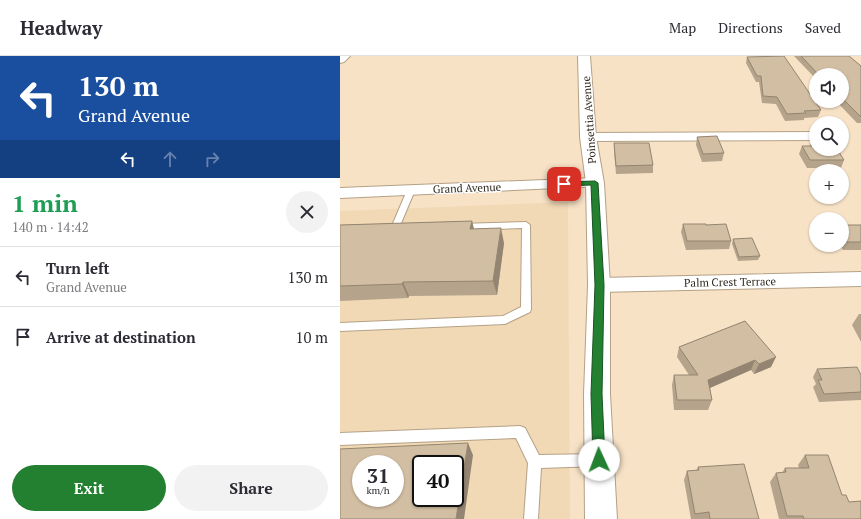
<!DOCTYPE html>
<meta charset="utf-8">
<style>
body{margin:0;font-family:"PT Serif",serif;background:#f2f2f3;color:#2b2b33;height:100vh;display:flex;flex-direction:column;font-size:15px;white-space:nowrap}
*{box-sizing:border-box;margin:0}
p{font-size:13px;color:#7c7c81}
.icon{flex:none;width:22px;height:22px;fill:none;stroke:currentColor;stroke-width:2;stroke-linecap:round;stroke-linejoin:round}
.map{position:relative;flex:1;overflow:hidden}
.sheet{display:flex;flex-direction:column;background:#fff;width:340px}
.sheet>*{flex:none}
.guide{background:#1a4fa0;color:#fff;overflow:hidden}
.fabs{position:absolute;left:469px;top:12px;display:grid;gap:8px}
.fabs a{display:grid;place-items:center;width:40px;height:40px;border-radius:50%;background:#fff;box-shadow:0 1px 3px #0004;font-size:20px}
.speed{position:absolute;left:12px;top:399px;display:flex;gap:8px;font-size:20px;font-weight:700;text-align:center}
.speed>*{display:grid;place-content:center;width:52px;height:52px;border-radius:50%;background:#fff;box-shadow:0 1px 3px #0004;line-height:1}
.speed small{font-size:10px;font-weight:400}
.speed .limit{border:2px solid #111;border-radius:6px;background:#fff;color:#111}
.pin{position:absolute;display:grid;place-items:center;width:34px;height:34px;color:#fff;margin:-17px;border-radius:8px;box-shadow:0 2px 6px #0006}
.me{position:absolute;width:44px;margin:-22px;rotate:358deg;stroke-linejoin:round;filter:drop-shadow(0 0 3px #0008)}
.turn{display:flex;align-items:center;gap:14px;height:84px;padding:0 12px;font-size:18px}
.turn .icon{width:52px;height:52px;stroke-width:2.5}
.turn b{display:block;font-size:28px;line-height:34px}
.lanes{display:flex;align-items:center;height:38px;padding:0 12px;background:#0003;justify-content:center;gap:20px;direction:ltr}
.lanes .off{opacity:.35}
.round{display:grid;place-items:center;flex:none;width:42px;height:42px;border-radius:21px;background:#f2f2f3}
.summary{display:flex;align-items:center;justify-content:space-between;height:68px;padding:0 12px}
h1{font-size:24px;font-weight:700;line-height:30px;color:#1e9e55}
.cta{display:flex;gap:8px;margin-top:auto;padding:8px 12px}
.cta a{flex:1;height:46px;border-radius:24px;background:#238031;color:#fff;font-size:16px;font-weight:700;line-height:46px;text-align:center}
.cta a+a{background:#f2f2f3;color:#2b2b33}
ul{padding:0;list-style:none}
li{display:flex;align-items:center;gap:12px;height:60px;padding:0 12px;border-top:1px solid #e1e1e2}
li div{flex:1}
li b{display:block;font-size:15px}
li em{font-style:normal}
header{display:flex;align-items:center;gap:24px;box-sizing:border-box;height:56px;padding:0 20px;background:#fff;border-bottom:1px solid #e1e1e2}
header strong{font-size:19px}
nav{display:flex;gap:22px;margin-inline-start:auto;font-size:14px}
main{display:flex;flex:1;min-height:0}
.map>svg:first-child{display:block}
.built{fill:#f2d9b6;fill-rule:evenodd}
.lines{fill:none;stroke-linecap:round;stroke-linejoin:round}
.service-casing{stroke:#b4a186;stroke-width:2}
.minor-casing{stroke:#b4a186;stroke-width:2}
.tertiary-casing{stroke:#b4a186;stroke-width:2}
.service{fill:#fff;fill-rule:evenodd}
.minor{fill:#fff;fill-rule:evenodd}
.tertiary{fill:#fff;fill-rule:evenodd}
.wall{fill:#b5a38b}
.shaded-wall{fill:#938571}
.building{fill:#d2bea2;stroke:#938571;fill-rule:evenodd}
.route{fill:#238031;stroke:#175320}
.labels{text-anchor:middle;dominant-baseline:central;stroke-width:3;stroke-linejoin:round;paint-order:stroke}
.street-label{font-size:11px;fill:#30291e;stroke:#fff}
</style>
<header>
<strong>Headway</strong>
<nav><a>Map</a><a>Directions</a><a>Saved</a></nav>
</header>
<main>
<section class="sheet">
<div class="guide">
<div class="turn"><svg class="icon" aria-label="left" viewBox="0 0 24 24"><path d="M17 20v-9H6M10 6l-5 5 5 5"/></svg><div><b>130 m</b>Grand Avenue</div></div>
<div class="lanes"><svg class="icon" aria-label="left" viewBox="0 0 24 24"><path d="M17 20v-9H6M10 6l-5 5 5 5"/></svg><svg class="icon off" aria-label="ahead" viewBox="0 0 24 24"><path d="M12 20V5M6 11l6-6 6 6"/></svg><svg class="icon off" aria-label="right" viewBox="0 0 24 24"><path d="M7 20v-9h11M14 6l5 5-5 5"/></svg></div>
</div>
<div class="summary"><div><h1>1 min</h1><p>140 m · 14:42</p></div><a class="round"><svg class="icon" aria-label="close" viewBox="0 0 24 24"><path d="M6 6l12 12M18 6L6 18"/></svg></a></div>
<ul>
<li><svg class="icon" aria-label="left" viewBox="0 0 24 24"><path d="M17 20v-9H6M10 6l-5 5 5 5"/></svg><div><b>Turn left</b><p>Grand Avenue</p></div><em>130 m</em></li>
<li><svg class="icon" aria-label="arrive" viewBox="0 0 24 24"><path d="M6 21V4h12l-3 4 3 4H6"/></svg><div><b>Arrive at destination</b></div><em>10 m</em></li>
</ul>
<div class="cta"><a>Exit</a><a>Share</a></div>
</section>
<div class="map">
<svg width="521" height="463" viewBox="0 0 521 463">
<rect width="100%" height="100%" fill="#f7e2c6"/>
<path class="built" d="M228,146L230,463H0V155ZM21,408H55V442H21ZM81,408H115V442H81Z"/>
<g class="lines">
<defs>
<path id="service" d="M68,132H74L75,134L59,172L58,174H52L51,172Z
M186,166L190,169L191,253L190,256L165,268L0,275V267L163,260L181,251L182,172L119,174L115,171L119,168Z
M180,370L185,372L199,399L258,398L263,399L265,404L263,409L258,410L201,412L198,463H184L188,407L176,382L0,389V377Z"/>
<path id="minor" d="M0,0H10L4,6L0,7Z
M476,76V84L248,85L243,84L241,81L243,78L248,77Z
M255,122L261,124L263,127L261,130L0,142V132Z
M521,216V230L259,236L252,234L249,229L252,224L259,222Z"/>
<path id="tertiary" d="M238,0H250L256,81L264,127L270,229V338L277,463H245L244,338L248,229L246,127L240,81Z"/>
</defs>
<use href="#service" class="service-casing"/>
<use href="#minor" class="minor-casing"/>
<use href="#tertiary" class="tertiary-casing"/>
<use href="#service" class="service"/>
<use href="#minor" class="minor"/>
<use href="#tertiary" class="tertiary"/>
</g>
<path class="wall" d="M454,0H509L521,10V67H517L496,45H502V19H476V23Z
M407,1L481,54L478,61L464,62V64L445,65L436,48L422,47L419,26H416L406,7Z
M357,81L384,97L382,105L362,106L356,89Z
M472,83H476V93L504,104L501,112H467L459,98L462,90H470Z
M274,87L313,109V117L276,118L274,95Z
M132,165L134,173L164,187L157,239L69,240L68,242L0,245V169Z
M343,168L366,169L391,185L389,193L346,194L341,176Z
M502,169H521V194H503L500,189H502Z
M393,183L420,200L418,204L398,205L392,188Z
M519,258H521V286L512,269Z
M405,265L431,311L414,318L411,314L370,332L372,344L368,354H334L332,329L334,319H349L337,301L339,291Z
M477,313L521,319V344L479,346L473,331L476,328L473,321Z
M465,399L502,439L509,446L521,463H439L430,426L436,417H442L445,412H459L458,409Z
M358,411L419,463H351L344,424L347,415H356Z"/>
<path class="shaded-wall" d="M132,165L135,179L130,173Z
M161,172L164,187L157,239L153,225Z
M63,226L69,240L68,242L62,228Z
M436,301L431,311L414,318L419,308Z
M415,304L411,314L365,334L368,324Z
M128,387L133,399L124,463H116Z"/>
<path class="building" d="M444,0L481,54L464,55L466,57L447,58L437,41L423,40L421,20H417L407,1Z
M461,0H509L521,10V60H520L502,42V19H479Z
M377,80L384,97L363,98L357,81Z
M472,83H476V88Z
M274,87H309L313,109L276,110Z
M462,90H476V93H497L504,104H470Z
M132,165L130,173L161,172L153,225L63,226L62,228L0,230V169Z
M343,168H366V169L386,168L391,185H347Z
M502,169H521V186H507L502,177Z
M412,182L420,200L399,201L393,183Z
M405,265L436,301L419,308L415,304L368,324L372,344H337L334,319H358L339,291Z
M517,311L521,319V336L484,338L478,324H482L477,313Z
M128,387L116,463H0V393ZM21,408H55V442H21ZM81,408H115V442H81Z
M465,399H488L502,439H506L509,446L521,445V463H464L463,460H447L436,417L446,416L445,412H469Z
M404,408L419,463H370L369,456L355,458L347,415L359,414L358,411Z"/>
<path class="route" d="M255,125L258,127L264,229L262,338L265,404L263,408L259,410L255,408L253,404L251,338L255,229L251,129L224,130L220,128L224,126Z"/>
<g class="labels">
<g class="street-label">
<text transform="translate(249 64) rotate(-94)">Poinsettia Avenue</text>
<text transform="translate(127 132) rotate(-2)">Grand Avenue</text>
<text transform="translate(390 226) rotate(-1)">Palm Crest Terrace</text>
</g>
</g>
</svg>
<div class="fabs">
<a><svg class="icon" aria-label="sound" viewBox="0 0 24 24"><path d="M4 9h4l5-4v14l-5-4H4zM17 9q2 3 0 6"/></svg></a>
<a><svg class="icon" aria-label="search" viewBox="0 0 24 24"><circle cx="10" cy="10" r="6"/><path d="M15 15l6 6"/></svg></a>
<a>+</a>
<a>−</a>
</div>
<div class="speed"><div>31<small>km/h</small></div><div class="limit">40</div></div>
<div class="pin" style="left:224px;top:128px;background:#d93025"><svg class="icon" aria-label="arrive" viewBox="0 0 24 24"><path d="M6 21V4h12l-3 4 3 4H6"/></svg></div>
<svg class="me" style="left:259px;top:404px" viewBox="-20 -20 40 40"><circle r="19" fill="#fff"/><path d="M0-13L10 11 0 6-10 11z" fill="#238031"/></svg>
</div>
</main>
